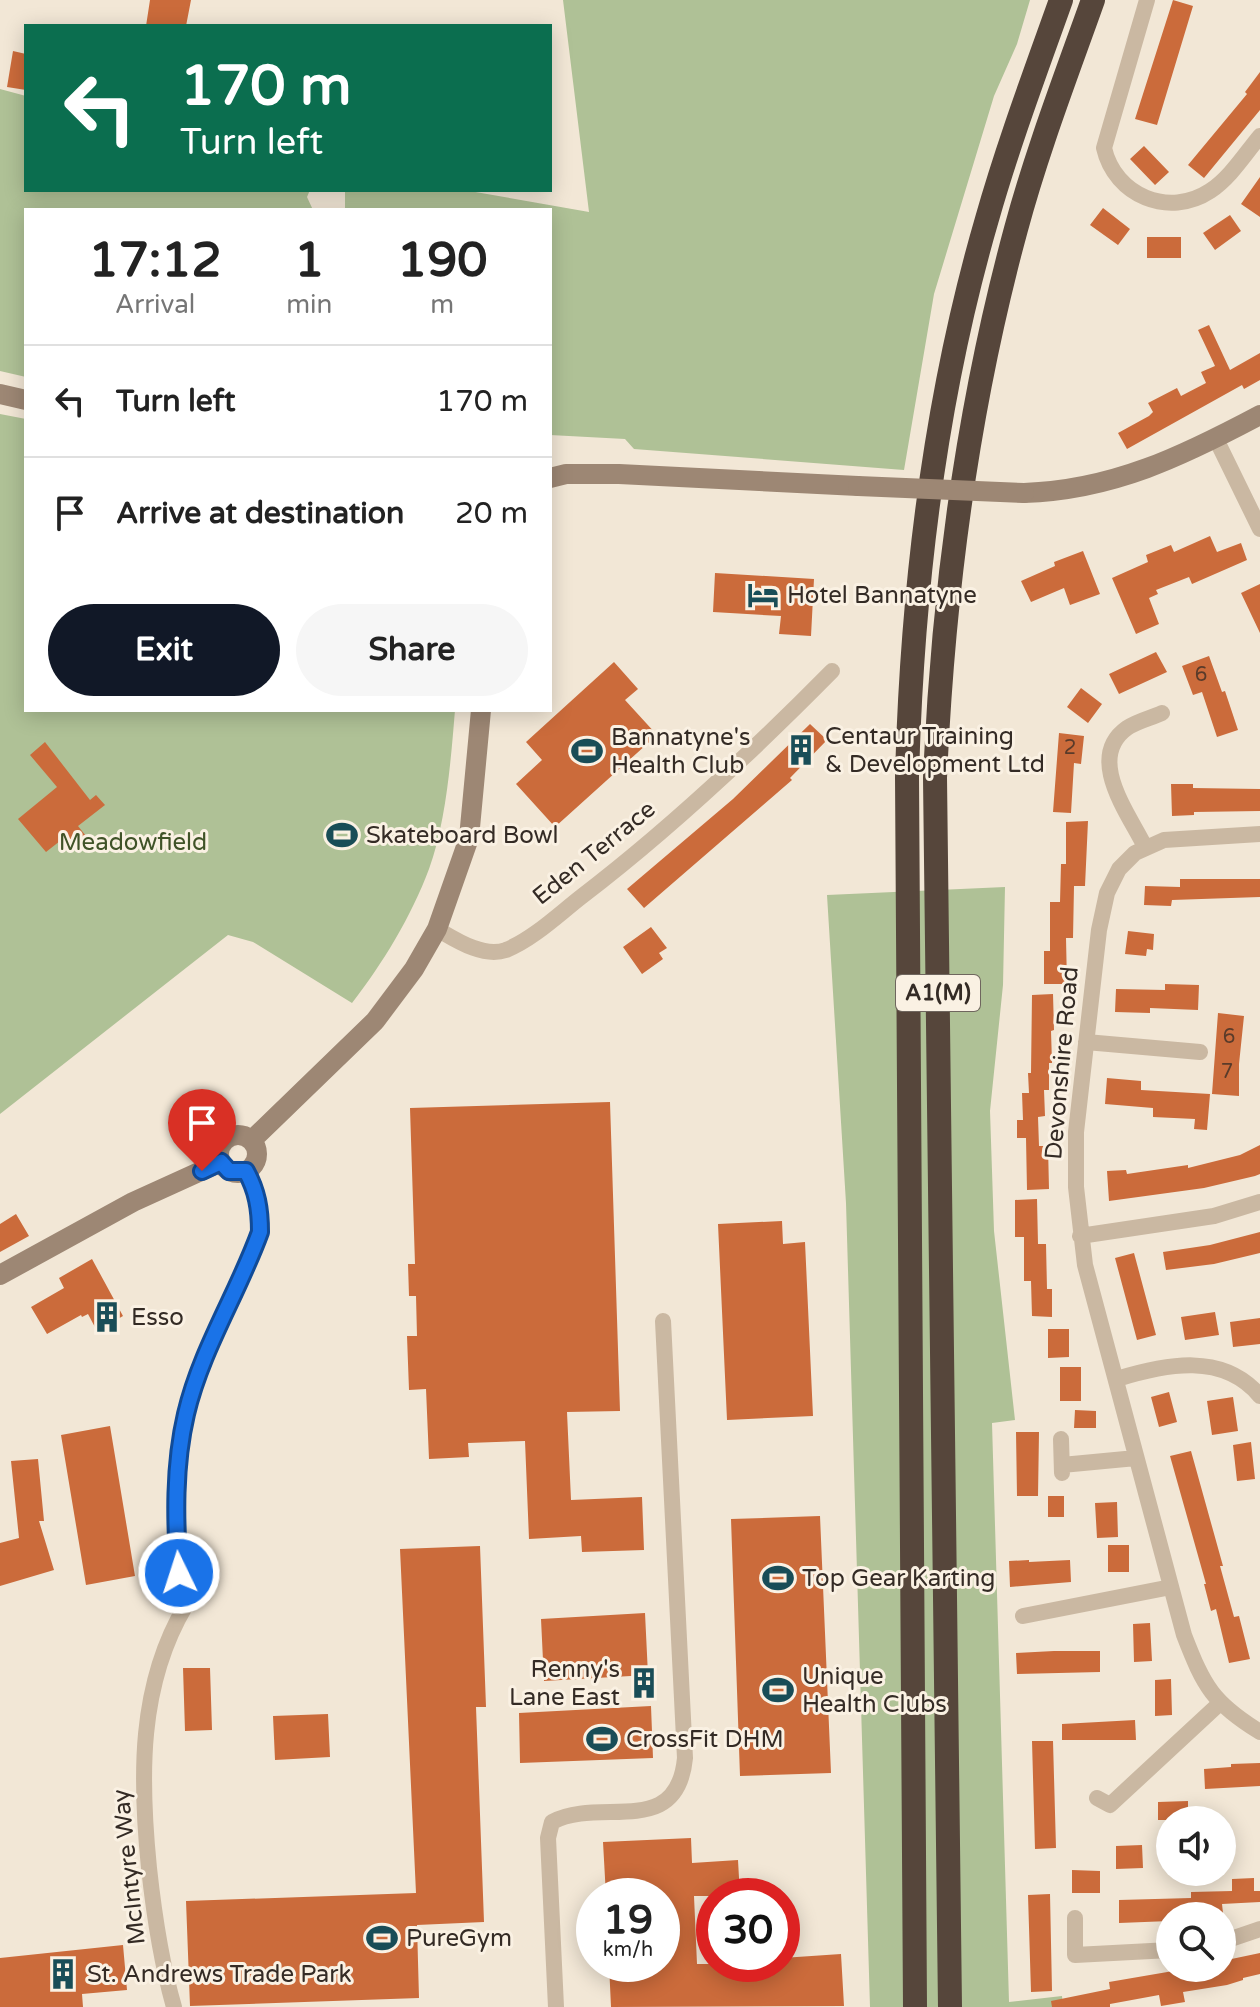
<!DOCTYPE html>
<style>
body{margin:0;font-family:"Varela Round",sans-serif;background:#f6f6f6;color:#222;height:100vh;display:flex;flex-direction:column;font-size:30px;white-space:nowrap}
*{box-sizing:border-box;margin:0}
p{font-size:26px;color:#767676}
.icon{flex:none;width:44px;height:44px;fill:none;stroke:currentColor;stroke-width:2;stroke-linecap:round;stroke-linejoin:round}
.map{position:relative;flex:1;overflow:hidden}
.sheet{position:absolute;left:24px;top:208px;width:528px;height:504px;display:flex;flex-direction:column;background:#fff;border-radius:0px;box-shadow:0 4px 20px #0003}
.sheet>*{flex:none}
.banner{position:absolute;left:24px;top:24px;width:528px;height:168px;border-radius:0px;box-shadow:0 4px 20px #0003;background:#0b6e4f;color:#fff;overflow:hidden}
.tools{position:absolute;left:1156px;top:1806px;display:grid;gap:16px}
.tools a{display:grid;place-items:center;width:80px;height:80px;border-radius:50%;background:#fff;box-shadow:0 4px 20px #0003;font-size:40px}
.speed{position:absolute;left:576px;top:1878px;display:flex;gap:16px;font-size:40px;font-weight:700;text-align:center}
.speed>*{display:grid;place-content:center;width:104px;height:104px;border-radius:50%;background:#fff;box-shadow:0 4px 20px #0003;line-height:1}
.speed small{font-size:20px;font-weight:400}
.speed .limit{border:12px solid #d22;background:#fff;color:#111}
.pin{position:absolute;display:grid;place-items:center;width:68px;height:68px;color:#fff;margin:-82px -34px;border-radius:50% 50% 50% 0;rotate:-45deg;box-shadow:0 0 8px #0007}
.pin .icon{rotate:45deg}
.me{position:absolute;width:88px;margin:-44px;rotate:356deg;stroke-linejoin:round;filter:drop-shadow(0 0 6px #0008)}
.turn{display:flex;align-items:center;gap:28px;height:168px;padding:0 24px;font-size:36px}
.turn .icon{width:104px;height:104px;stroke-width:2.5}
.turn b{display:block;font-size:56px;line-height:68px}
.eta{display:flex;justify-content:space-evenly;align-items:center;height:136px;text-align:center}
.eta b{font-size:48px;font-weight:800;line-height:56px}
.cta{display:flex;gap:16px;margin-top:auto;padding:16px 24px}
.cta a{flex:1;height:92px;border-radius:48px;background:#111827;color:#fff;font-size:32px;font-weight:800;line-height:92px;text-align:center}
.cta a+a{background:#f6f6f6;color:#222}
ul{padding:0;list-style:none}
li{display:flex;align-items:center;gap:24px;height:112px;padding:0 24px;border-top:2px solid #e0e0e0}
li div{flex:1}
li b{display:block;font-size:30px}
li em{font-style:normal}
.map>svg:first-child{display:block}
.green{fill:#afc196}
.building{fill:#cb6b3b}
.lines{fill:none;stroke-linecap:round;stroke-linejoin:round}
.street{stroke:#cab8a2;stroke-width:16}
.secondary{stroke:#9d8774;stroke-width:20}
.highway{stroke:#56463b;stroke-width:24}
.secondary-bridge{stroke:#9d8774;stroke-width:20}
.route-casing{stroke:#114b97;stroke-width:20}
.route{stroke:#1a73e8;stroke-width:14}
.labels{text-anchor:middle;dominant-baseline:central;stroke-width:6;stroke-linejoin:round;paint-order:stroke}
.number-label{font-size:20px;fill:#5a3b2a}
.shield{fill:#faf1e3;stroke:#6f665e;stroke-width:2}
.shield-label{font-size:22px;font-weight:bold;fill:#342b25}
.poi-label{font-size:24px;fill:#342b25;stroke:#faf1e3;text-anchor:start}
.park-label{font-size:24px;fill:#405328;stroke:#faf1e3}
.street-label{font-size:24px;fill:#342b25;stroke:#faf1e3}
</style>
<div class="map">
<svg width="1260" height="2007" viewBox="0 0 1260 2007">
<rect width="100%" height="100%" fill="#f2e7d6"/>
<path class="green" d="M563,0H1030L1017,44L994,96L934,294L904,470L634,449L625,439L550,435V210H345V190H464L589,212Z
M0,89L26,96V190H310L307,197L313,210H26V377L0,371Z
M0,414L26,419V710H455C451,759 446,823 429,869C411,917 383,963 352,1003L253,942L228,935L0,1114Z
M1005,887L1003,985L990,1111L994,1231L1015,1420L992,1423L1009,2002L1062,1996L1063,2007H870L846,1203L827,895Z"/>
<path class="building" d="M150,0H191L186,26H146Z
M1173,0L1193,6L1157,125L1135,119Z
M13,51L26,54V90L7,87Z
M1260,72V110L1204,178L1188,165L1247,94L1245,92Z
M1144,146L1169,172L1155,185L1130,159Z
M1260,177V217L1241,204Z
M1103,208L1130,229L1118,245L1090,225Z
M1230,215L1241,231L1215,250L1203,233Z
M1147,237H1181V258H1147Z
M1209,325L1230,370L1260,353V380L1244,389L1242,385L1127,449L1118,433L1149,416L1153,412L1148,403L1177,388L1181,396L1206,383L1201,372L1215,366L1198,330Z
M1210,536L1217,552L1241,543L1247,560L1192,584L1189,577L1156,590L1158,594L1149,598L1159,624L1136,634L1112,578L1148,562L1146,555L1171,545L1174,552Z
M1083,551L1100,594L1070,605L1064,588L1031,602L1021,581L1055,566L1054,562Z
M715,573L814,579L811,636L779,634L781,616L713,612Z
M1260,584V633L1241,593Z
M1156,652L1167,672L1119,694L1109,674Z
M1209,656L1222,692L1225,691L1238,730L1217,737L1202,692L1193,695L1182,666Z
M614,662L638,689L625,700L657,735L555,827L516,784L542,760L526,742Z
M1081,688L1102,704L1088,723L1067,707Z
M810,724L827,740L790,778L792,780L644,908L627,889L733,799Z
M1059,733L1084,736L1081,764L1074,763L1071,813L1053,812Z
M45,742L90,800L96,795L105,805L78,826L86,836L68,851L60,841L46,852L18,819L57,787L30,755Z
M1171,784H1193V788L1260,789V811L1194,812V815L1172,816Z
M1088,821L1085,886H1074L1073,938H1066L1067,984H1044V951H1050V902H1060L1061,864H1066V822Z
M1180,879H1260V897L1172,900L1171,906L1144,905L1145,886L1180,887Z
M651,927L667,948L659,953L663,959L642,974L623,947Z
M1128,931L1154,934L1153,950L1147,949L1146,956L1125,954Z
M1165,984L1199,985L1198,1010L1150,1008V1013L1115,1012L1116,989L1165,990Z
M1053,994L1054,1030L1051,1031L1052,1063H1049V1090H1044L1045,1116L1038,1117L1039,1146H1048L1049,1189L1027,1190L1026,1138H1017V1120H1023L1022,1093H1029L1028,1073H1031L1032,995Z
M1218,1013L1244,1016L1239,1064V1096L1212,1094Z
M1107,1078L1141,1081V1090L1210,1094L1207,1130L1194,1129L1195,1119L1153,1117V1108L1105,1104Z
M610,1102L620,1411L567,1412L571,1500L642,1497L644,1550L582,1552L581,1536L529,1539L525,1441L468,1443L469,1457L429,1459L426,1389L409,1390L407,1336H417L416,1296H409L408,1264H415L410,1108Z
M1260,1145V1174L1255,1176L1204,1188L1109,1201L1107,1171L1126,1170L1127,1174L1188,1165V1168L1240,1155Z
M1037,1199L1038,1244H1046L1047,1289H1052V1317L1032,1316L1031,1281H1024V1237H1015V1200Z
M16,1214L29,1236L0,1252V1224Z
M782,1221L783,1244L805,1242L813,1416L727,1420L718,1224Z
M1260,1232V1253L1214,1264L1166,1270L1163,1252L1210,1245Z
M1134,1253L1156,1335L1137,1340L1115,1258Z
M92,1259L123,1316L97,1331L88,1314L82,1317L81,1315L47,1334L31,1307L64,1288L59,1278Z
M1215,1312L1219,1335L1185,1340L1181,1317Z
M1260,1318V1344L1233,1347L1230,1322Z
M1048,1329H1069V1357L1048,1358Z
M1060,1367H1081V1401H1060Z
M1169,1392L1177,1422L1159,1427L1151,1397Z
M1233,1397L1238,1431L1212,1435L1207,1401Z
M1075,1410L1096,1411V1428H1074Z
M110,1426L135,1576L86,1585L61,1435Z
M1016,1432H1039L1038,1496H1017Z
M1251,1442L1255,1479L1237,1481L1233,1445Z
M1191,1451L1223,1566H1220L1234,1617L1239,1616L1250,1659L1229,1663L1216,1609L1211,1611L1204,1584H1206L1170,1456Z
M38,1459L44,1521H39L54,1570L0,1586V1543L19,1538L11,1461Z
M1048,1496H1064V1517H1048Z
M1117,1502L1118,1537L1097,1538L1095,1503Z
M820,1516L831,1773L740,1776L731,1519Z
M1108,1545H1129V1572H1108Z
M480,1546L486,1707H476L484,1922L417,1925L419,1998L190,2006L186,1901L416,1893L400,1549Z
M1029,1560V1562L1070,1560L1071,1582L1010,1587L1009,1561Z
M645,1613L648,1675L544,1681L541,1619Z
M1150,1623L1152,1661L1134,1662L1133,1624Z
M1054,1651H1100V1672L1017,1674L1016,1653Z
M183,1668H210L212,1730L185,1731Z
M1171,1679L1172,1715L1155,1716V1680Z
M651,1706L653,1758L520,1763L519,1713Z
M328,1714L330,1757L275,1760L273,1716Z
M1135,1720L1136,1740H1062V1724Z
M1032,1741H1053L1056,1848L1035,1849Z
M1260,1763V1786L1205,1789L1204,1769L1231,1767V1764Z
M1188,1801V1820H1158V1802Z
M691,1838L692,1863L738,1860L740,1896H694L697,1964H782V1958L841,1954L844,2006L611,2007L609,1964H662V1896H606L603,1842Z
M1142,1845L1143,1868L1116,1869V1846Z
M1072,1870L1100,1871V1893H1072Z
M1254,1878V1891H1260V1902L1222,1904L1223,1913L1182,1914V1916H1170V1921L1119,1923V1900L1191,1898V1892L1232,1891V1879Z
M1050,1894L1052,1991L1031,1992L1028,1895Z
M123,1945L127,1990L82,1994L83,2007H0V1958Z
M1260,1953V1974L1243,1978V1980L1227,1985L1183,1992L1185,2002L1161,2006L1159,1995L1110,2004V2007H1052L1051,2001L1110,1989L1109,1982L1179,1970L1180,1973L1222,1968V1961Z"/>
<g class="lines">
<path class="street" d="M1147,0L1104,148C1115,196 1169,218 1210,191C1230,178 1245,154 1260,136
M1216,439L1260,529
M1260,834L1164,840L1135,853L1119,869L1107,893L1099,930L1076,1132V1187L1085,1265L1184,1635C1204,1687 1213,1703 1260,1732
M1145,847C1129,814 1085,758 1127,728C1137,721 1151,718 1162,713
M437,929C456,940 483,958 506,950C533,939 558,915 581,897C670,829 753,751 832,671
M1086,1042L1200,1052
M1080,1236L1214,1216L1260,1202
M1117,1379C1166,1364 1223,1352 1260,1396
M1061,1439L1062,1473
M1062,1465L1136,1458
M1023,1616L1171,1587
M1097,1798L1110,1805L1219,1704
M1075,1918V1955L1170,1950
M1222,1942L1260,1929
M174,2007C161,1962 154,1914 149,1868C140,1778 138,1685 186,1605C168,1525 173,1439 203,1362C220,1318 245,1277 260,1232C260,1209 257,1191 246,1171
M556,2007L548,1838L552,1822C601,1796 677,1840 685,1758L663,1321"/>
<path class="secondary" d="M0,394L26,400
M550,478L566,474H619L858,486
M1024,493C1113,490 1183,456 1260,415
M219 1154a19 19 0 1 1 38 0a19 19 0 1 1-38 0Z
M252,1140L375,1021L414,969L437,929L469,838L481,710
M0,1275L133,1202L221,1162"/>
<path class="highway" d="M915,2007L907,777C912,588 934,401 987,219C1008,145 1035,73 1061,0
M950,2007L935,778C943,592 967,409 1016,229C1037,151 1066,76 1093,0"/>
<path class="secondary-bridge" d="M858,486L1024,493"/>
</g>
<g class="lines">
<defs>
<path id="route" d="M179,1573C175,1520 174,1465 186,1414C201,1350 238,1293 260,1232C260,1209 257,1191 246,1171H229L221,1162L202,1171"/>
</defs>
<use href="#route" class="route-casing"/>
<use href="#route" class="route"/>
</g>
<defs>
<symbol id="hotel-bare" viewBox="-9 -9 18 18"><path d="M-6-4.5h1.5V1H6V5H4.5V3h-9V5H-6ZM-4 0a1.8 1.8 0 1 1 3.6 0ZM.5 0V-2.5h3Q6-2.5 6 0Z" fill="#194d57" stroke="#faf1e3" stroke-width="2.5" paint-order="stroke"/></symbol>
<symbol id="building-bare" viewBox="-9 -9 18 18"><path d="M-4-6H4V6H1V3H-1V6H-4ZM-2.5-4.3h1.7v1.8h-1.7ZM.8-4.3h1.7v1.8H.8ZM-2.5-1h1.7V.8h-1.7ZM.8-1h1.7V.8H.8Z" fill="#194d57" stroke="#faf1e3" stroke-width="2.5" paint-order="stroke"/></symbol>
<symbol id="stadium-bare" viewBox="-9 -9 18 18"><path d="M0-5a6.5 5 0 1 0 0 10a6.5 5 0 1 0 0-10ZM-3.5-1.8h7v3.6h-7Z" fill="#194d57" stroke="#faf1e3" stroke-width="2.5" paint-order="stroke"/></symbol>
</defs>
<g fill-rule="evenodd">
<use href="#hotel-bare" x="741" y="573" width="44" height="44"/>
<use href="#building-bare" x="779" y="728" width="44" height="44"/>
<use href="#stadium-bare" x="565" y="729" width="44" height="44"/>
<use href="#stadium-bare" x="320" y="813" width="44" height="44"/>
<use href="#building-bare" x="85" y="1295" width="44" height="44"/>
<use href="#stadium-bare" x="756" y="1556" width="44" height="44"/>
<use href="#building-bare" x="622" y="1661" width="44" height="44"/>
<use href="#stadium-bare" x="756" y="1668" width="44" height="44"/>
<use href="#stadium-bare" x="580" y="1717" width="44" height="44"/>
<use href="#stadium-bare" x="360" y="1916" width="44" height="44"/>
<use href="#building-bare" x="41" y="1952" width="44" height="44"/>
</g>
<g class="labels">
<g class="number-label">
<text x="1201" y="675">6</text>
<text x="1070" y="748">2</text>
<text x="1229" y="1037">6</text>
<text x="1227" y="1072">7</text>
</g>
<rect class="shield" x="896" y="975" width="84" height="36" rx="6"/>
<g class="shield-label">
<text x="938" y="993">A1(M)</text>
</g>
<g class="poi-label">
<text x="787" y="595">Hotel Bannatyne</text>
<text x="825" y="736">Centaur Training<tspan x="825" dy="28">&amp; Development Ltd</tspan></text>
<text x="611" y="737">Bannatyne's<tspan x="611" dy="28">Health Club</tspan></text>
<text x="366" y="835">Skateboard Bowl</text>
<text x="131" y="1317">Esso</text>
<text x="802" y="1578">Top Gear Karting</text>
<text x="620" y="1669" text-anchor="end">Renny's<tspan x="620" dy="28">Lane East</tspan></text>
<text x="802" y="1676">Unique<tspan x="802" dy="28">Health Clubs</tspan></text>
<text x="626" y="1739">CrossFit DHM</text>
<text x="406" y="1938">PureGym</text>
<text x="87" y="1974">St. Andrews Trade Park</text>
</g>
<g class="park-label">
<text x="133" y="842">Meadowfield</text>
</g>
<g class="street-label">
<text transform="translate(594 853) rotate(-39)">Eden Terrace</text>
<text transform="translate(1062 1063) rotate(-85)">Devonshire Road</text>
<text transform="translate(129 1867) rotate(-96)">McIntyre Way</text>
</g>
</g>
</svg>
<div class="tools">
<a><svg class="icon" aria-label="sound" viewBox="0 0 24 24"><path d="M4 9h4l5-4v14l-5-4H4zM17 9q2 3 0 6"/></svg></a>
<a><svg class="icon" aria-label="search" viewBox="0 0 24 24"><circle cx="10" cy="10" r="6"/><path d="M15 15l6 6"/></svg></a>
</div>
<div class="speed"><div>19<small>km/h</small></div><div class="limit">30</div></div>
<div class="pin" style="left:202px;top:1171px;background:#d93025"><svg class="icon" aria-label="arrive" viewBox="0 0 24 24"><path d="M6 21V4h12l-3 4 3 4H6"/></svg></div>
<svg class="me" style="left:179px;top:1573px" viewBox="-20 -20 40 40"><circle r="17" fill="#1a73e8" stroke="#fff" stroke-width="3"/><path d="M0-11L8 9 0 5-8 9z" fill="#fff"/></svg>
<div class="banner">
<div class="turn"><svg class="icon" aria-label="left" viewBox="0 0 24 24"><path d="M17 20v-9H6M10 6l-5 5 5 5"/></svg><div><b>170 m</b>Turn left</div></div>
</div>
<section class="sheet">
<div class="eta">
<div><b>17:12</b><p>Arrival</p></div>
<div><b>1</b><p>min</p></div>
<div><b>190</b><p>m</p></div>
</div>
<ul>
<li><svg class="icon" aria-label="left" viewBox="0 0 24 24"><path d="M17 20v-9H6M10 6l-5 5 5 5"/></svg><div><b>Turn left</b></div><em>170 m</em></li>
<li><svg class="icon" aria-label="arrive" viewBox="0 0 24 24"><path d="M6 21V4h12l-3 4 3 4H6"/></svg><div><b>Arrive at destination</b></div><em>20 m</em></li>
</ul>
<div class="cta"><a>Exit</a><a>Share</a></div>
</section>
</div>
